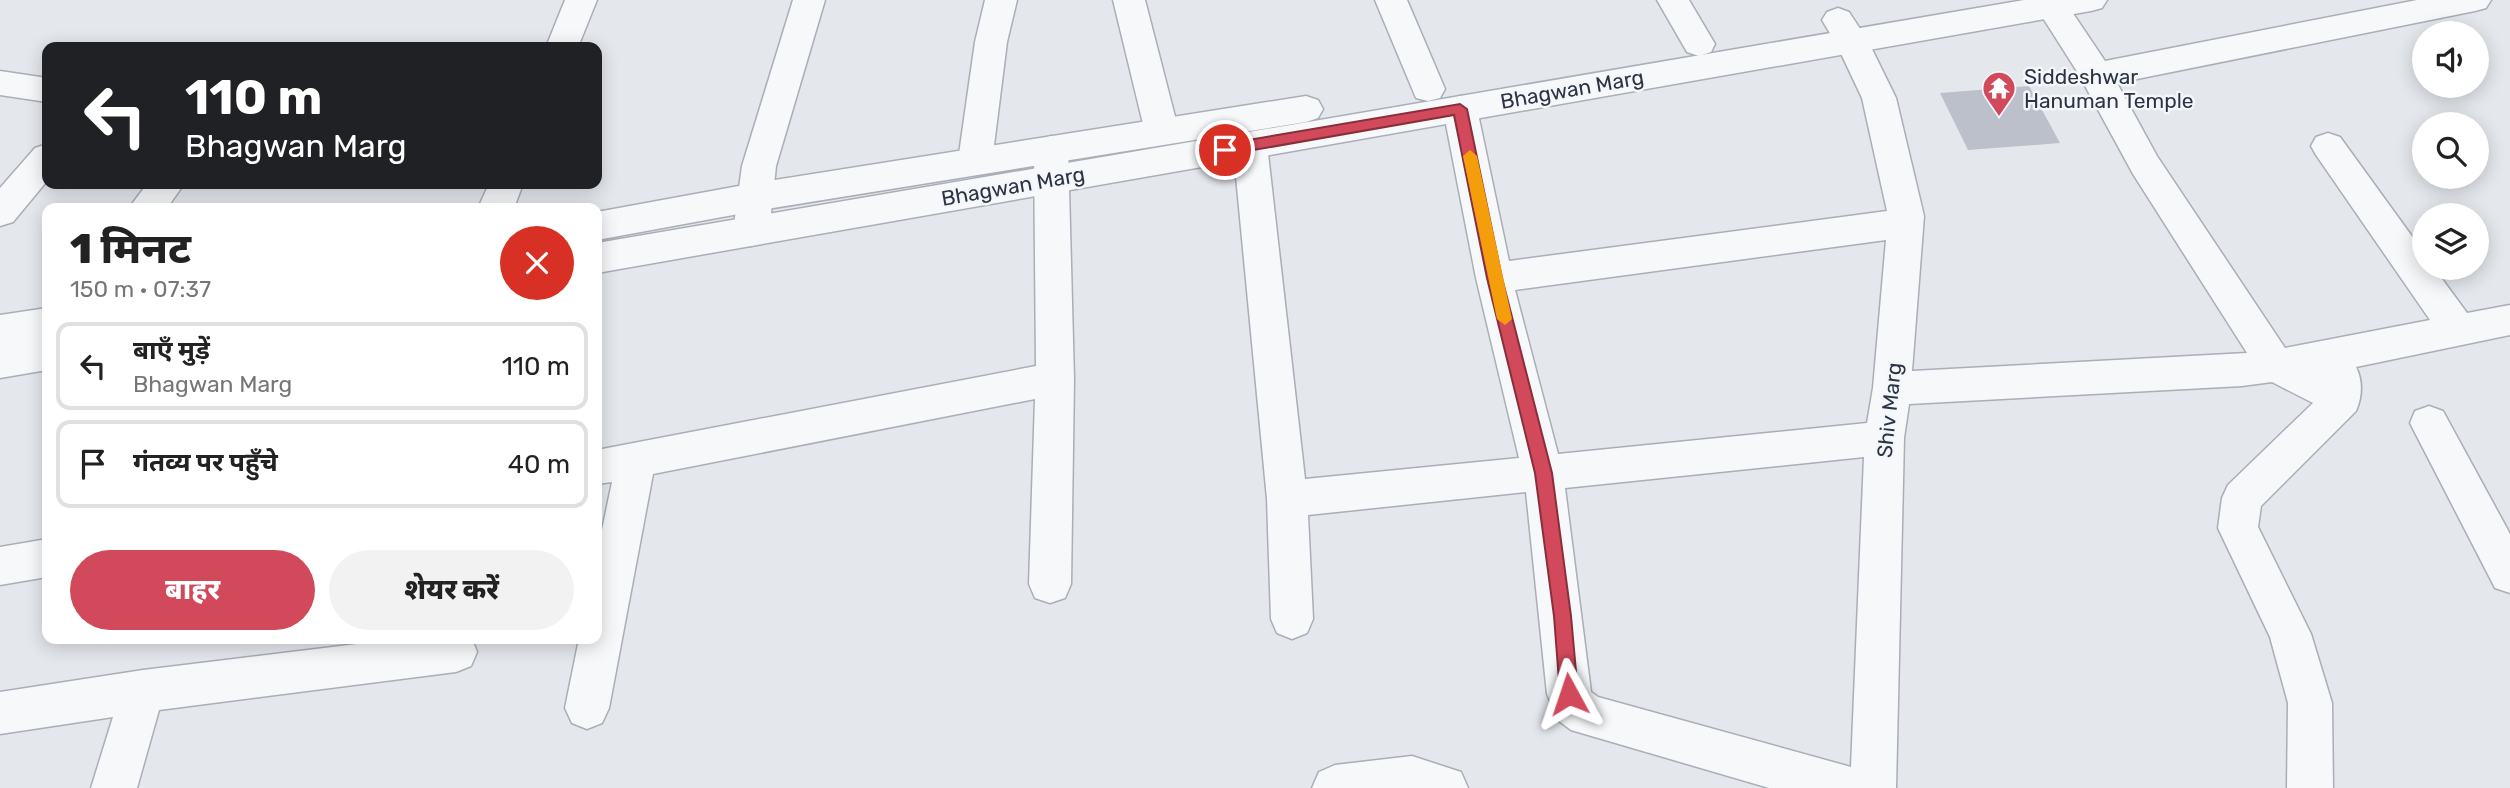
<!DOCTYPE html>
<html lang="hi">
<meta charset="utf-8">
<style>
body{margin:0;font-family:Rubik,"Noto Sans Devanagari",sans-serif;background:#f2f2f2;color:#222;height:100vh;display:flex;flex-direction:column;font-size:26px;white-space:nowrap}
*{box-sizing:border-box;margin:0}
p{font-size:23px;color:#767676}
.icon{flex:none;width:38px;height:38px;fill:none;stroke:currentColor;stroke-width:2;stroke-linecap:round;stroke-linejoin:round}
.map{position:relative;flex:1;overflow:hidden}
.sheet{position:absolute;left:42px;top:203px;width:560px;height:441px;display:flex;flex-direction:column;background:#fff;border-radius:14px;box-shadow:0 4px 18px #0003}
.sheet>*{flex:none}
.guide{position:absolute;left:42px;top:42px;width:560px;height:147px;border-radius:14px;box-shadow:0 4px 18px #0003;background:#202124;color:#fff;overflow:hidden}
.controls{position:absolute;left:2412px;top:21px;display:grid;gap:14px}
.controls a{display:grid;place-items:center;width:77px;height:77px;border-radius:50%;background:#fff;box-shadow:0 4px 18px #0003;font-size:35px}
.pin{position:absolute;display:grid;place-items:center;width:60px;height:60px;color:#fff;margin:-30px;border:4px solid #fff;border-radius:50%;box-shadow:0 2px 7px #0007}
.me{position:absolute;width:77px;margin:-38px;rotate:355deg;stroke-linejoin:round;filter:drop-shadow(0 0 5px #0008)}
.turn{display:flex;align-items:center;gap:24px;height:147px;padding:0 28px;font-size:32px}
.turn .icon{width:91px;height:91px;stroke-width:2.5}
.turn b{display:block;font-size:49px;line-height:60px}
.round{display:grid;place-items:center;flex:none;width:74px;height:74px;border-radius:37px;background:#f2f2f2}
.summary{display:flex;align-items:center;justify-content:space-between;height:119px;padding:0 28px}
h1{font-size:42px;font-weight:800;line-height:52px}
.primary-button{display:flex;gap:14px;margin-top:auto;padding:14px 28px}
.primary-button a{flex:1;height:80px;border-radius:42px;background:#d1495b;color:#fff;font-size:28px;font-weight:800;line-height:80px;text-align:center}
.primary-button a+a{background:#f2f2f2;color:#222}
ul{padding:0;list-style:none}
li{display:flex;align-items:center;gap:21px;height:88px;margin:0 14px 10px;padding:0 14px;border:4px solid #e0e0e0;border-radius:14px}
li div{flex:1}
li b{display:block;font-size:26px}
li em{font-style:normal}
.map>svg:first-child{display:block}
.building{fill:#bbc0ca}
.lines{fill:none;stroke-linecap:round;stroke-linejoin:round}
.minor-casing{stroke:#a9aeb7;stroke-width:3}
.tertiary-casing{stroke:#a9aeb7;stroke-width:3}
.minor{fill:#f7f8fa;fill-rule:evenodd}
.tertiary{fill:#f7f8fa;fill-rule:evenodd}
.route{fill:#d1495b;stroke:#882f3b;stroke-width:2}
.slow{fill:#f59e0b}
.labels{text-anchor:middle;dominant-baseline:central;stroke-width:5;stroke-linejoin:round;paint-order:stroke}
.poi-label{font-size:21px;fill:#2b3445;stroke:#f4f6f9;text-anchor:start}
.street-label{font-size:21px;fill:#2b3445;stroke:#f4f6f9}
</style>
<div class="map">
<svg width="2510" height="788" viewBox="0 0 2510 788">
<rect width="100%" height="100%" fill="#e4e7ec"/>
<path class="building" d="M2029,86L2060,143L1968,150L1940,93Z"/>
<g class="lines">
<defs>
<path id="minor" d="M565,0H597L578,47H546Z
M793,0H825L776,166L769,232L764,242L751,246L738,242L733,232L742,166Z
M985,0H1017L1007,42L992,161L987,170L975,174L963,170L958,161L975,42Z
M1113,0H1145L1179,132L1174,141L1162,145L1150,141L1145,132Z
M1375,0H1407L1445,89L1440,98L1428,101L1416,98Z
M1657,0H1689L1715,44L1711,52L1699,56L1687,52Z
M2040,0H2064L2105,61L2417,0H2491L2486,8L2475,11L2117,83L2157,156L2285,348L2430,320L2316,155L2311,146L2316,137L2328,133L2340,137L2424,253V268H2434L2467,313L2510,305V335L2356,367C2363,381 2362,397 2356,411L2261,506L2258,527L2311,634L2332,703L2333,788H2287L2288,703L2270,637L2218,528L2222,498L2228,485L2313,403L2272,382L2242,386L1909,404L1904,438L1896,788H1769L1571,730L1559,721L1547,694L1526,492L1308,515L1313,619L1307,633L1292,639L1277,633L1271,619L1267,499L1233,145L1238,136L1250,132L1262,136L1267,145L1305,479L1519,458L1476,278L1443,109L1448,100L1460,96L1472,100L1477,109L1509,261L1887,211L1862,98L1837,45L1822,20L1827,12L1838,8L1849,12L1868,41L1896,98L1924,216L1912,371L2247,353L2133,174L2078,73L2036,7ZM1886,240L1873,388L1867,423L1558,454L1515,290ZM1864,457L1851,767L1598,697L1591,692L1565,488Z
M0,71L47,78V102L0,95Z
M1051,136L1063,140L1068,149L1074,379L1071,584L1065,598L1050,603L1035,598L1029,584L1035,399L653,474L609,708L602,723L587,729L572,723L565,708L579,639H597V554L612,482L597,484V450L1036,366L1034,149L1039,140Z
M47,144V181L13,222L0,226V188L35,148Z
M147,184H184L167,208H129Z
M489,184H523L514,208H478Z
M2429,406L2443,411L2510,534V593L2495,588L2410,423L2415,411Z
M47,539V577L0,585V547Z
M398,639H472L477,652L471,666L456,672L159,710L137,788H91L113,717L0,734V692L143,670Z
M1412,756L1461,772L1468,788H1312L1319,772L1335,765Z"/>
<path id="tertiary" d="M2024,0H2107L2102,8L2091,11L597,273V243Z
M1306,96L1318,100L1323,109L1318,118L1306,122L755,211L597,240V212L755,183Z
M47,308V370L0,378V315Z"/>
</defs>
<use href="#minor" class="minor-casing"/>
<use href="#tertiary" class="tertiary-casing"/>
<use href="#minor" class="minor"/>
<use href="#tertiary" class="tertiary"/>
</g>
<path class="route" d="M1460,104L1467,109L1502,278L1552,473L1571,616L1578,694L1575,700L1569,703L1562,700L1560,694L1554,616L1535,473L1487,278L1454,115L1225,155L1218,150L1225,144Z"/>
<path class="slow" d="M1470,150L1477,156L1512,319L1505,325L1497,319L1463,156Z"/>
<defs>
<symbol id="temple-pin" viewBox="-11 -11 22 30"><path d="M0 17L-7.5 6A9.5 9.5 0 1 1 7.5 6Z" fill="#d1495b" stroke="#f4f6f9"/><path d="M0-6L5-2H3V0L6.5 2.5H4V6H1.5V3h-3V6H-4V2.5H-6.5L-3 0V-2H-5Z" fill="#fff"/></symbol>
</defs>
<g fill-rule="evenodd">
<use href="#temple-pin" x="1980" y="69" width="38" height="52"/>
</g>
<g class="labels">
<g class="poi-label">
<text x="2024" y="76">Siddeshwar<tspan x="2024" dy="24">Hanuman Temple</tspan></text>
</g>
<g class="street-label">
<text transform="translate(1572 89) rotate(-10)">Bhagwan Marg</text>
<text transform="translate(1013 186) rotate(-10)">Bhagwan Marg</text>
<text transform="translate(1889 410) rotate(-84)">Shiv Marg</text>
</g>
</g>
</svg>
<div class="controls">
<a><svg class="icon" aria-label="sound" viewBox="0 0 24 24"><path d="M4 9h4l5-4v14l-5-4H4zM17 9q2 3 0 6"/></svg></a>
<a><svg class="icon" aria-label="search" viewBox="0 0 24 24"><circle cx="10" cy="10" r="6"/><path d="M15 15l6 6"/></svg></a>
<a><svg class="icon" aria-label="layers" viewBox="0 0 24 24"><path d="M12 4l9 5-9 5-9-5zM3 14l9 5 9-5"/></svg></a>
</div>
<div class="pin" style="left:1225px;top:150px;background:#d93025"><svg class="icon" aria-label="arrive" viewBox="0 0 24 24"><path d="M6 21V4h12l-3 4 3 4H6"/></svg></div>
<svg class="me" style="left:1569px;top:694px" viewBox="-20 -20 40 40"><path d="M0-17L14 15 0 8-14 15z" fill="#d1495b" stroke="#fff" stroke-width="4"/></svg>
<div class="guide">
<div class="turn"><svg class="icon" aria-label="left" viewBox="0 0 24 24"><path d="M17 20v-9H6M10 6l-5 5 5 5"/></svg><div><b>110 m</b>Bhagwan Marg</div></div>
</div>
<section class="sheet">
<div class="summary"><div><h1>1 मिनट</h1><p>150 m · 07:37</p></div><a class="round" style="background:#d93025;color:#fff"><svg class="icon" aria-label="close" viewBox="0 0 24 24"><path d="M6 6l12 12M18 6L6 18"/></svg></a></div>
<ul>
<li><svg class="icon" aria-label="left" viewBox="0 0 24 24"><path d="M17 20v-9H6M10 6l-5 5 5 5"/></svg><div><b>बाएँ मुड़ें</b><p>Bhagwan Marg</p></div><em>110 m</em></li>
<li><svg class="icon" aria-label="arrive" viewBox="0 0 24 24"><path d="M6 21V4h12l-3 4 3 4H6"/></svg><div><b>गंतव्य पर पहुँचे</b></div><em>40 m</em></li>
</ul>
<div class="primary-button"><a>बाहर</a><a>शेयर करें</a></div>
</section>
</div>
